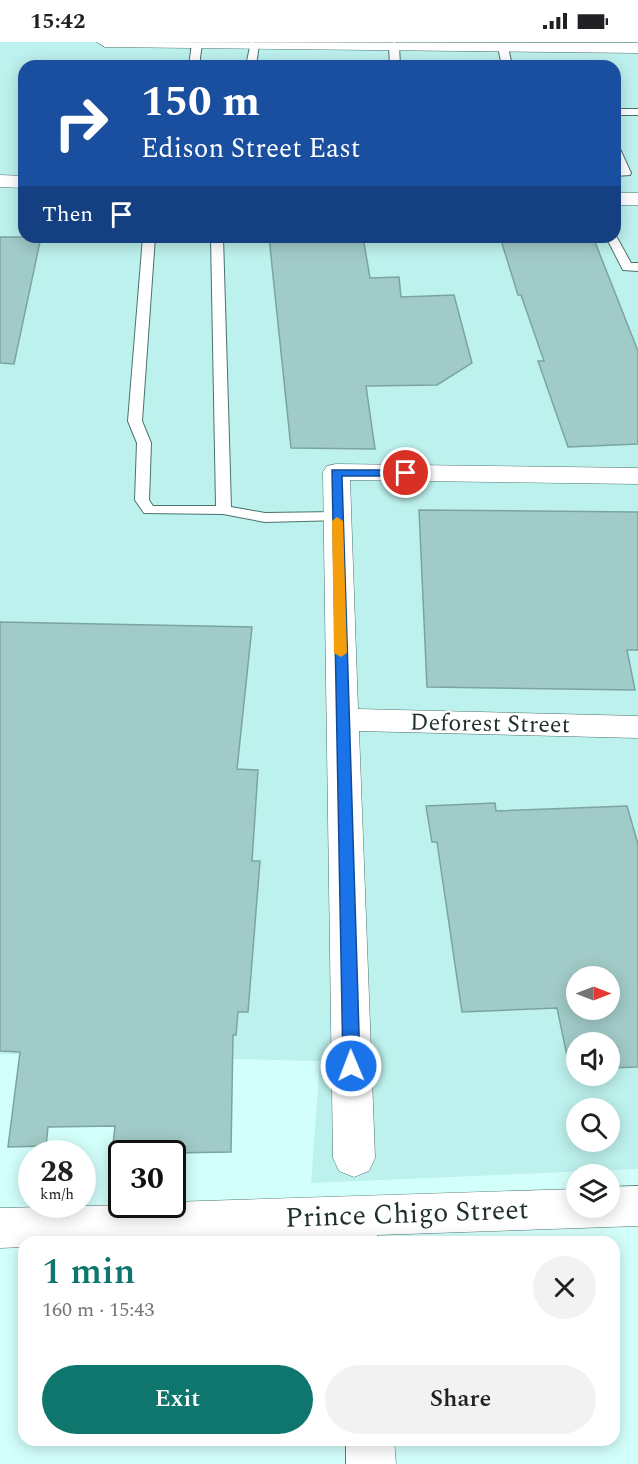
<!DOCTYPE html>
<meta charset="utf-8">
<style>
body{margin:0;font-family:Spectral,serif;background:#f2f2f2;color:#202124;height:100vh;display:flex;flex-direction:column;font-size:22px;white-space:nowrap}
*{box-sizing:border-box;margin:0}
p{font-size:20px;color:#757577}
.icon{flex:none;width:33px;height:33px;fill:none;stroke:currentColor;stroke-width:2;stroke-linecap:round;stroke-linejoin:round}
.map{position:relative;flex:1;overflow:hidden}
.drawer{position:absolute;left:18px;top:1194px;width:602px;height:210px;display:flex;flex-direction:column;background:#fff;border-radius:18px;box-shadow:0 3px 15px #0003}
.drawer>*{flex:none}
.hud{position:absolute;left:18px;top:18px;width:603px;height:183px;border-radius:18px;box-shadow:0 3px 15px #0003;background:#1a4fa0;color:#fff;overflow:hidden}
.needle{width:39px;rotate:90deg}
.fabs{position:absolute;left:566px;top:924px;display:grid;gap:12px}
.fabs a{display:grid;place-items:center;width:54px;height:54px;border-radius:50%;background:#fff;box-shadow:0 3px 15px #0003;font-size:30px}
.speed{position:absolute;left:18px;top:1098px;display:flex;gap:12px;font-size:30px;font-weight:700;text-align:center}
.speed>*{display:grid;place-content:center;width:78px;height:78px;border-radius:50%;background:#fff;box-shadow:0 3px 15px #0003;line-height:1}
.speed small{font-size:15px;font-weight:400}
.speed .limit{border:3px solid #111;border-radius:9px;background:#fff;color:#111}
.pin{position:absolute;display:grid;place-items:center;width:51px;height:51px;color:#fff;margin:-26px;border:3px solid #fff;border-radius:50%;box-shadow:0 2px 6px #0007}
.me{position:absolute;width:66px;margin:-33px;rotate:359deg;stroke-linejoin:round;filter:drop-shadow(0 0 4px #0008)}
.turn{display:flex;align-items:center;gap:21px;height:126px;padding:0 24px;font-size:27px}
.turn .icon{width:78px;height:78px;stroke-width:2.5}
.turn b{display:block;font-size:42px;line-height:51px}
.then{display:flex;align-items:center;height:57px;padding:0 24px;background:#0003;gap:12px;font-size:22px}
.round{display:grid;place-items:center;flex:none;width:63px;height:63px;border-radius:32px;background:#f2f2f2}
.overview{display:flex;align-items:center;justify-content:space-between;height:102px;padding:0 24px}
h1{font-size:36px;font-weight:600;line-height:45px;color:#0f766e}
.primary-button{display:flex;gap:12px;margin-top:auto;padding:12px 24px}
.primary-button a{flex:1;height:69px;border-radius:36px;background:#0f766e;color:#fff;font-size:24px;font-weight:600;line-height:69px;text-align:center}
.primary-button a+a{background:#f2f2f2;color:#202124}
.status{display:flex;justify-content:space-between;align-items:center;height:42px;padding:0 30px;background:#fff;direction:ltr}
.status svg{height:16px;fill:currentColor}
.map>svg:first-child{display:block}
.built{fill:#bdf1ed;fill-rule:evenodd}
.building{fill:#a1cbc8;stroke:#7ba4a1;stroke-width:1.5;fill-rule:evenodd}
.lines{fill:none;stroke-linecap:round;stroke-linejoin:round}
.lane-casing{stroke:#4a726e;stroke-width:2}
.street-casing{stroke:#4a726e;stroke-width:1}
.secondary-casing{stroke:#4a726e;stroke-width:1}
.lane{fill:#fff;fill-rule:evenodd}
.street{fill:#fff;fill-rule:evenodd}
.secondary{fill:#fff;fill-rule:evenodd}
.route{fill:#1a73e8;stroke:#114b97;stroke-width:1.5}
.slow{fill:#f59e0b}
.labels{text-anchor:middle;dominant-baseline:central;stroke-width:4.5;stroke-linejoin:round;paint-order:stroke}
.street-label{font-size:24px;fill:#1e2f2e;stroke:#fff}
.near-street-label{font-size:28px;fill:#1e2f2e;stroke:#fff}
</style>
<div class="status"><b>15:42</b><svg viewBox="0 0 49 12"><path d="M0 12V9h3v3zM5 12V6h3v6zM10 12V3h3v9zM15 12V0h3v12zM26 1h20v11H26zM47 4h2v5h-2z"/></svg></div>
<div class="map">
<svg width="638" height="1422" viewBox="0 0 638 1422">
<rect width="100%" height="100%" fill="#d3fffb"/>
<path class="built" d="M0,0H638V1127L311,1141L320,1019L0,1012ZM24,24H615V195H24ZM576,934H609V968H576ZM576,1000H609V1034H576ZM576,1066H609V1100H576Z"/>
<path class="building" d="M0,195H41L14,322L0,321Z
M269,195H363L370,236L399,235L401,255L454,253L472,321L437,343L366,344L375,407L291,406Z
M500,195H593L638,309V402L568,405L538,319H544L521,253H518Z
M419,468L638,470V608H627L635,648L427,645Z
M0,580L252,585L237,727L258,728L252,819H260L248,970H238L236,993H233L231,1110L112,1112L115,1084L48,1085L46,1104L8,1105L20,1010L0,1009Z
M495,761L496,769L627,764L638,802V1025L609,1026V1000H576V1028H570L557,966L462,970L437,800H432L426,764ZM576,934H609V968H576Z"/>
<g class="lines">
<defs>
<path id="lane" d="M251,0L259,2L256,24H246Z
M394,0L399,3L400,24H390L389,3Z
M192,1H202L199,24H189Z
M503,2L508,5L512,24H502L498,5Z
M615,67H638V73H615Z
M615,104L620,107L631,131L630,133L615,134V128H619L615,119Z
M615,192L631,221H638V229L623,228L606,195H615Z
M143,195H155L142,379L151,401L149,458L153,464H216L211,195H223L231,465L265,471L337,470L345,475L342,478L265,480L223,472L144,471L135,458L137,401L128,379Z"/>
<path id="street" d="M97,0L638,1V11L105,5Z
M336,422L638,426V442L350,438L358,667L638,674V696L359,689L375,1116L369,1129L354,1135L339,1129L333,1116L323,430L327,424Z
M638,1144V1184L377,1193V1200H333V1195L183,1200H24V1205L0,1206V1166L172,1162V1160L576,1147V1166H609V1145Z
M346,1398H394L396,1422H346Z"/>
<path id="secondary" d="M0,133L24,134V146L0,145Z
M615,151H638V163H615Z"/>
</defs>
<use href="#lane" class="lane-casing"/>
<use href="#street" class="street-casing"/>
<use href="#secondary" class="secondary-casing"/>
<use href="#lane" class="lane"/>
<use href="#street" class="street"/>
<use href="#secondary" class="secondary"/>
</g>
<path class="route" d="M332,428H406L411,431L406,434H342L360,1024L357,1029H345L343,1024Z"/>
<path class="slow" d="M337,475L343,479L347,611L341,615L334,611L332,479Z"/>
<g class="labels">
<g class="street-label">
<text transform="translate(490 682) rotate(1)">Deforest Street</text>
</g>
<g class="near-street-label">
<text transform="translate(407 1172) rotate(-2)">Prince Chigo Street</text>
</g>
</g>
</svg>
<div class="fabs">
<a><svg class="needle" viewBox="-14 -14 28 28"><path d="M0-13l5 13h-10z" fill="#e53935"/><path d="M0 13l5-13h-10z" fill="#757577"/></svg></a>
<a><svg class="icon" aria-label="sound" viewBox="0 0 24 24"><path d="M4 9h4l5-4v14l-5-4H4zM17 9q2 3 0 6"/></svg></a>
<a><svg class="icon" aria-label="search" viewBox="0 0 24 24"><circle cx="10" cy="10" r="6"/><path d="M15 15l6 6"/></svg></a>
<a><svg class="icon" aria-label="layers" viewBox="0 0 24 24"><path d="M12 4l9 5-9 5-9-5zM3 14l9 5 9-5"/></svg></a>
</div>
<div class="speed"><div>28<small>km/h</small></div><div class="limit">30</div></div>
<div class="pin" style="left:406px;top:431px;background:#d93025"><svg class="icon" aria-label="arrive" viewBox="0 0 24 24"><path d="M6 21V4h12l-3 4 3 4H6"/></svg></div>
<svg class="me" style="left:351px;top:1024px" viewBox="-20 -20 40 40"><circle r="17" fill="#1a73e8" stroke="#fff" stroke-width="3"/><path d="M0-11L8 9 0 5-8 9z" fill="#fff"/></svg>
<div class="hud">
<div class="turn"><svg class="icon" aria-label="right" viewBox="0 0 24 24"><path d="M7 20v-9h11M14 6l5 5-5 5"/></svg><div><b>150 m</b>Edison Street East</div></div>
<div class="then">Then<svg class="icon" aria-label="arrive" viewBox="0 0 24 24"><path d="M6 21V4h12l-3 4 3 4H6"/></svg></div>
</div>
<section class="drawer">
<div class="overview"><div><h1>1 min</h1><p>160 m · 15:43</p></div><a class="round"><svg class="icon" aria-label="close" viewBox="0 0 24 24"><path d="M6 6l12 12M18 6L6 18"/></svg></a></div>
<div class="primary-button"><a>Exit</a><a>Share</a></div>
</section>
</div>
